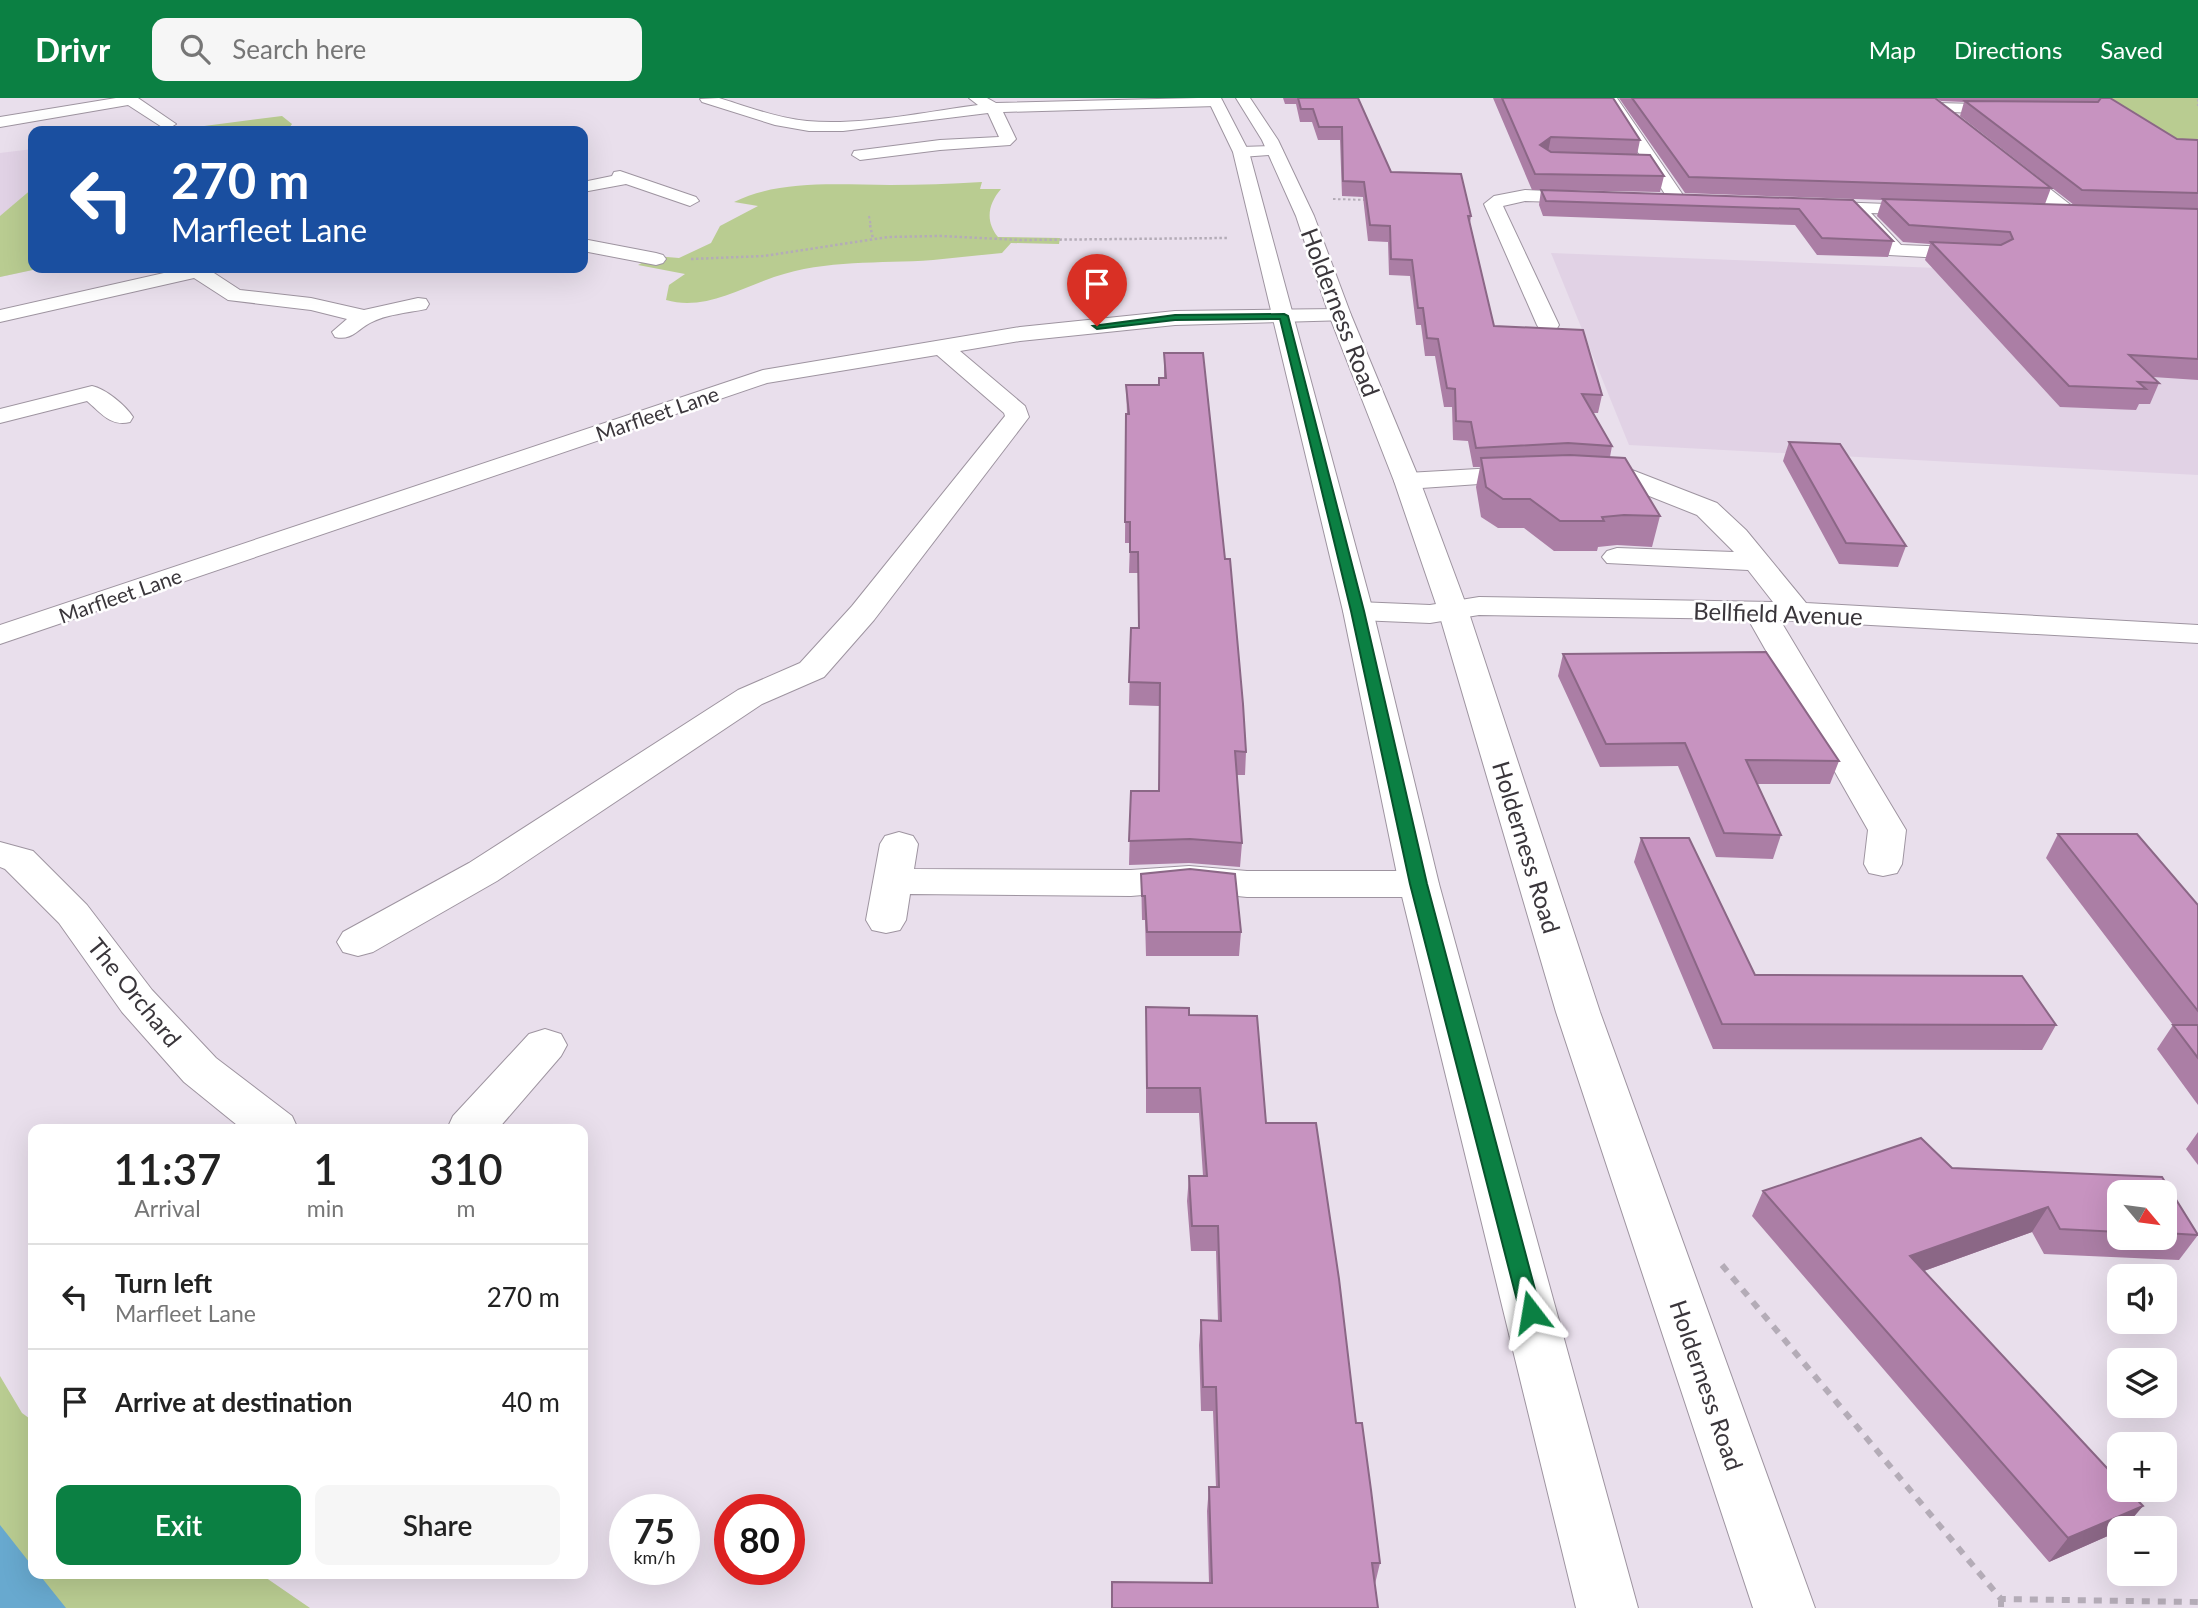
<!DOCTYPE html>
<meta charset="utf-8">
<style>
body{margin:0;font-family:Lato,sans-serif;background:#f6f6f6;color:#222;height:100vh;display:flex;flex-direction:column;font-size:26px;white-space:nowrap}
*{box-sizing:border-box;margin:0}
p{font-size:23px;color:#767676}
.icon{flex:none;width:38px;height:38px;fill:none;stroke:currentColor;stroke-width:2;stroke-linecap:round;stroke-linejoin:round}
.map{position:relative;flex:1;overflow:hidden}
.panel{position:absolute;left:28px;top:1026px;width:560px;height:455px;display:flex;flex-direction:column;background:#fff;border-radius:14px;box-shadow:0 7px 28px #0002}
.panel>*{flex:none}
.hud{position:absolute;left:28px;top:28px;width:560px;height:147px;border-radius:14px;box-shadow:0 7px 28px #0002;background:#1a4fa0;color:#fff;overflow:hidden}
.needle{width:46px;rotate:119deg}
.controls{position:absolute;left:2107px;top:1082px;display:grid;gap:14px}
.controls a{display:grid;place-items:center;width:70px;height:70px;border-radius:14px;background:#fff;box-shadow:0 7px 28px #0002;font-size:35px}
.speed{position:absolute;left:609px;top:1396px;display:flex;gap:14px;font-size:35px;font-weight:700;text-align:center}
.speed>*{display:grid;place-content:center;width:91px;height:91px;border-radius:50%;background:#fff;box-shadow:0 7px 28px #0002;line-height:1}
.speed small{font-size:18px;font-weight:400}
.speed .limit{border:10px solid #d22;background:#fff;color:#111}
.pin{position:absolute;display:grid;place-items:center;width:60px;height:60px;color:#fff;margin:-72px -30px;border-radius:50% 50% 50% 0;rotate:-45deg;box-shadow:0 0 7px #0007}
.pin .icon{rotate:45deg}
.me{position:absolute;width:77px;margin:-38px;rotate:346deg;stroke-linejoin:round;filter:drop-shadow(0 0 5px #0008)}
.turn{display:flex;align-items:center;gap:24px;height:147px;padding:0 28px;font-size:32px}
.turn .icon{width:91px;height:91px;stroke-width:2.5}
.turn b{display:block;font-size:49px;line-height:60px}
.eta{display:flex;justify-content:space-evenly;align-items:center;height:119px;text-align:center}
.eta b{font-size:42px;font-weight:600;line-height:49px}
.primary-button{display:flex;gap:14px;margin-top:auto;padding:14px 28px}
.primary-button a{flex:1;height:80px;border-radius:14px;background:#0b8043;color:#fff;font-size:28px;font-weight:600;line-height:80px;text-align:center}
.primary-button a+a{background:#f6f6f6;color:#222}
ul{padding:0;list-style:none}
li{display:flex;align-items:center;gap:21px;height:105px;padding:0 28px;border-top:2px solid #e0e0e0}
li div{flex:1}
li b{display:block;font-size:26px}
li em{font-style:normal}
header{display:flex;align-items:center;gap:42px;box-sizing:border-box;height:98px;padding:0 35px;background:#0b8043;color:#fff}
header strong{font-size:33px}
nav{display:flex;gap:38px;margin-inline-start:auto;font-size:24px}
.search{width:490px;height:63px;background:#f6f6f6;display:flex;align-items:center;gap:18px;box-sizing:border-box;padding:0 24px;border-radius:14px;color:#767676;font-size:26px}
.map>svg:first-child{display:block}
.built{fill:#e1d2e5}
.green{fill:#b9cc91}
.water{fill:#68a9cf}
.lines{fill:none;stroke-linecap:round;stroke-linejoin:round}
.minor-casing{stroke:#9e94a0;stroke-width:2}
.highway-casing{stroke:#9e94a0;stroke-width:2}
.path-far2{stroke:#b4acb7;stroke-width:2;stroke-dasharray:2.5 2.5;stroke-linecap:butt}
.path-far1{stroke:#b4acb7;stroke-width:2.5;stroke-dasharray:2.5 2.5;stroke-linecap:butt}
.path{stroke:#b4acb7;stroke-width:6;stroke-dasharray:8 8;stroke-linecap:butt}
.minor{fill:#fff;fill-rule:evenodd}
.highway{fill:#fff;fill-rule:evenodd}
.wall{fill:#ab7ea5;fill-rule:evenodd}
.shaded-wall{fill:#8b6786}
.building{fill:#c793c0;stroke:#8b6786;stroke-width:2}
.route{fill:#0b8043;stroke:#07532c;stroke-width:2}
.labels{text-anchor:middle;dominant-baseline:central;stroke-width:5;stroke-linejoin:round;paint-order:stroke}
.far-street-label{font-size:21px;fill:#3a363b;stroke:#fff}
.street-label{font-size:24px;fill:#3a363b;stroke:#fff}
</style>
<header>
<strong>Drivr</strong>
<div class="search"><svg class="icon" aria-label="search" viewBox="0 0 24 24"><circle cx="10" cy="10" r="6"/><path d="M15 15l6 6"/></svg>Search here</div>
<nav><a>Map</a><a>Directions</a><a>Saved</a></nav>
</header>
<div class="map">
<svg width="2198" height="1510" viewBox="0 0 2198 1510">
<rect width="100%" height="100%" fill="#e9dfec"/>
<path class="built" d="M33,51V170H42L0,179V55Z
M1551,155L2198,180V377L1629,347Z"/>
<path class="green" d="M2081,0H2198V55Z
M282,18L292,26L287,33H166Z
M982,84L980,91H1001C988,106 985,123 998,139L1060,140L1059,146L1011,145L1002,155C979,157 956,160 933,162C878,166 828,161 774,179C739,191 703,213 666,202L669,187L685,176L638,167L655,158L679,160L711,145L720,128L758,108L734,104C781,81 838,87 890,87C921,87 951,86 982,84Z
M33,90V170H42L0,179V118Z
M0,1278L22,1315L33,1323V1475H259L310,1510H0Z"/>
<path class="water" d="M0,1427L33,1469V1475H38L66,1510H0Z"/>
<g class="lines">
<defs>
<path id="minor" d="M116,0H138L176,26L168,31L162,29L128,7L0,29V19Z
M719,0C748,9 777,20 807,23C861,28 924,14 978,7L969,0H987L996,5L1198,0H1218L1223,4L1216,8L1003,14L1016,41L1010,47L940,52L860,62L852,57L854,53L940,42L999,39L988,15L843,33H809L775,27L702,4L700,1Z
M1603,0H1617L1687,103L1684,107H1672Z
M1937,5L2015,7L2023,12L2015,17L1932,13L1929,10L1932,7Z
M1275,48L1281,50L1283,53L1281,56L1241,59L1233,54L1241,49Z
M2006,60L2012,61L2077,112L2079,116L2077,120H2063L2000,69L1998,65L2000,61Z
M620,73L696,99L699,103L690,108L626,86L583,94V84L612,78L614,74Z
M1525,92L1591,95L1600,100L1591,105L1525,103L1503,108L1559,227L1556,232H1540L1537,227L1484,106L1494,98Z
M1808,103L1940,108L1943,112L1934,117L1871,115L1901,147L1978,150L1988,156L1978,162L1889,157L1850,115L1802,112L1799,108Z
M583,141L656,155L663,157L666,161L663,165L656,167L583,153Z
M186,170H222L214,175L240,192L311,200L364,212L418,200L426,201L429,206L426,211C408,215 386,216 370,225C357,232 351,243 335,239L332,234L347,221L311,212L228,202L194,180L0,224V212Z
M1340,211L1348,212L1351,217L1348,222L1175,227L1020,243L960,253L1025,308L1029,319L874,522L824,579L762,606L497,783L373,854L358,858L343,854L337,844L343,834L469,765L738,592L800,565L852,508L1005,318L1004,315L937,257L767,285L0,546V527L763,272L1020,229L1175,213Z
M92,288C106,291 125,307 133,319L130,324C111,329 101,315 87,303L0,325V311Z
M1529,368L1538,370L1542,376L1538,382L1407,391L1398,389L1394,383L1398,377L1407,375Z
M1589,368L1632,372L1717,405L1746,432L1806,505L2198,527V545L1780,522L1906,732L1902,766L1897,775L1883,778L1869,775L1864,766L1868,732L1748,521L1479,517L1430,525L1358,522L1347,520L1343,513L1347,506L1358,504L1430,507L1479,499L1773,504L1748,472L1607,465L1602,459L1607,453L1617,450L1734,454L1697,417L1619,386L1580,382L1576,376L1580,370Z
M899,734L913,738L918,746L914,771L1131,772L1189,768L1247,773H1419L1433,777L1439,786L1433,795L1419,799H1247L1189,793L1131,798L910,796L906,822L900,832L886,835L872,832L866,822L880,746L885,738Z
M0,744L33,753L87,807L152,892L216,960L292,1018L298,1031H242L184,984L122,914L59,825L5,771L0,769Z
M545,931L561,936L567,947L561,958L498,1031H447L453,1018L529,936Z"/>
<path id="highway" d="M1207,0H1221L1249,54L1373,513L1439,786L1638,1510H1576L1399,786L1343,513L1233,54Z
M1236,0H1250L1278,42L1314,118L1351,217L1420,383L1468,512L1600,914L1815,1510H1753L1556,914L1438,512L1394,383L1329,217L1296,118L1262,42Z"/>
</defs>
<use href="#minor" class="minor-casing"/>
<use href="#highway" class="highway-casing"/>
<path class="path-far2" d="M2198,1V8
M1333,101L1367,102
M869,118L871,128"/>
<path class="path-far1" d="M870,127L873,141
M691,161L764,158L888,139L940,138L1021,142L1227,140"/>
<path class="path" d="M1722,1167L2001,1501L2198,1504
M2001,1501V1510"/>
<use href="#minor" class="minor"/>
<use href="#highway" class="highway"/>
</g>
<path class="wall" d="M1283,0H1358L1391,74L1471,118L1470,125L1494,228L1602,297L1598,315H1593L1612,348L1610,359L1660,418L1652,449L1617,447L1598,449L1597,453H1554L1524,430H1498L1481,419L1476,389L1480,369H1473L1468,343L1453,342L1452,309H1444L1435,258H1425L1421,227H1416L1410,178L1389,177L1388,144L1368,143L1363,99L1342,98L1340,42H1318L1312,24H1300L1296,6H1285Z
M1493,0H1613L1640,42L1637,57L1664,78L1660,94L1552,92L1853,102L1893,143L1888,159L1817,157L1795,127L1543,118L1539,107L1541,92H1532Z
M1619,0H1935L2051,90L2045,106L2074,107L1960,18L1964,4L1941,3L1936,0H2110L2177,41L2198,42V282L2153,279L2159,285L2150,306H2139L2136,312L2060,309L1925,162L1930,146L1903,144L1877,118L1882,102L1685,95Z
M1164,255L1246,654L1245,677H1237L1242,745L1240,769L1189,765L1129,767L1131,693H1159V608L1129,607L1131,530H1138V475H1129L1130,445H1125L1126,316H1127L1126,287H1158L1159,280H1164Z
M1789,344L1906,448L1898,469L1839,466L1783,363Z
M1563,556L1839,663L1830,686H1757L1781,737L1773,761L1716,759L1678,668L1600,669L1558,578Z
M2058,736L2198,807V1007L2157,951L2173,927L2046,760Z
M1641,740L1755,877L2056,927L2042,952L1713,951L1634,764Z
M1141,776L1241,834L1239,858H1146L1145,822H1142Z
M1146,909L1189,917L1266,1025L1356,1325L1380,1465L1375,1486L1209,1485L1207,1413L1209,1389H1216L1213,1313H1201L1199,1247L1201,1222L1218,1223L1216,1153H1191L1187,1103L1189,1078H1203L1199,1015H1146Z
M2198,1034V1067L2186,1051Z
M1921,1040L1952,1070L2162,1079L2198,1137L2179,1162L2044,1156L2032,1134L1924,1173L2119,1383V1391H2127L2143,1408L2124,1430H2119V1433L2049,1464L1752,1118L1763,1093ZM2119,1094H2165V1139H2119Z"/>
<path class="shaded-wall" d="M1551,39L1548,54L1540,47Z
M2048,1109L2032,1134L1896,1183L1910,1158Z
M2143,1408L2124,1430H2119V1433L2049,1464L2068,1440Z"/>
<path class="building" d="M1298,0H1358L1391,74L1461,76L1471,118H1468L1494,228L1583,232L1602,297L1582,296L1612,348L1568,345L1476,350L1471,324L1456,323L1455,291L1447,290L1438,241L1427,240L1423,210H1418L1412,162L1391,161L1390,128L1370,127L1364,84L1343,83L1342,29H1319L1313,11H1301Z
M1502,0H1613L1640,42L1551,39L1540,47L1551,54L1650,57L1664,78L1535,76Z
M1632,0H1935L2051,90L1689,79Z
M2101,0H2110L2177,41L2198,42V95L2082,92L1965,3L2098,4Z
M1541,92L1853,102L1893,143L1822,140L1799,111L1546,103Z
M1883,101L2198,111V261L2129,257L2159,285L2138,284L2146,291L2069,288L1931,144L2001,147L2013,141L2010,134L1909,127Z
M1164,255H1203L1225,461H1230L1243,606L1246,654L1235,653L1242,745L1190,741L1129,743L1131,693H1159L1160,585L1129,584L1131,530H1139L1138,454H1130V424H1125L1126,316H1129L1126,287H1159V280H1166Z
M1789,344L1840,346L1906,448L1846,445Z
M1570,357L1625,360L1660,418L1624,417L1602,419L1604,423H1560L1530,401H1503L1486,389L1481,360Z
M1766,554L1839,663L1746,662L1781,737L1724,735L1685,645L1606,646L1563,556Z
M2058,736H2137L2198,807V913Z
M1641,740H1689L1755,877L2022,878L2056,927L1722,926Z
M1190,771L1235,776L1241,834H1147L1145,798H1142L1141,776Z
M1146,909L1189,910V917L1257,918L1266,1025H1316L1339,1181L1356,1325H1362L1371,1392L1380,1465H1372L1378,1510H1112V1484L1212,1485L1209,1389H1219L1216,1289H1203L1201,1222L1221,1223L1218,1128H1192L1189,1078H1207L1200,990H1147Z
M2173,927H2198V960Z
M1921,1040L1952,1070L2162,1079L2198,1137L2165,1135V1094H2119V1134L2060,1131L2048,1109L1910,1158L2119,1383V1391H2127L2143,1408L2068,1440L1763,1093Z"/>
<path class="route" d="M1284,216L1288,218L1364,513L1427,786L1541,1214L1538,1220L1531,1223L1523,1220L1520,1214L1410,786L1351,513L1280,221L1175,222L1097,231L1093,228L1175,217Z"/>
<g class="labels">
<g class="far-street-label">
<text transform="translate(657 315) rotate(-19)">Marfleet Lane</text>
<text transform="translate(120 497) rotate(-19)">Marfleet Lane</text>
</g>
<g class="street-label">
<text transform="translate(1341 214) rotate(69)">Holderness Road</text>
<text transform="translate(1778 515) rotate(2)">Bellfield Avenue</text>
<text transform="translate(1527 749) rotate(73)">Holderness Road</text>
<text transform="translate(135 894) rotate(51)">The Orchard</text>
<text transform="translate(1707 1287) rotate(71)">Holderness Road</text>
</g>
</g>
</svg>
<div class="controls">
<a><svg class="needle" viewBox="-14 -14 28 28"><path d="M0-13l5 13h-10z" fill="#e53935"/><path d="M0 13l5-13h-10z" fill="#767676"/></svg></a>
<a><svg class="icon" aria-label="sound" viewBox="0 0 24 24"><path d="M4 9h4l5-4v14l-5-4H4zM17 9q2 3 0 6"/></svg></a>
<a><svg class="icon" aria-label="layers" viewBox="0 0 24 24"><path d="M12 4l9 5-9 5-9-5zM3 14l9 5 9-5"/></svg></a>
<a>+</a>
<a>−</a>
</div>
<div class="speed"><div>75<small>km/h</small></div><div class="limit">80</div></div>
<div class="pin" style="left:1097px;top:228px;background:#d93025"><svg class="icon" aria-label="arrive" viewBox="0 0 24 24"><path d="M6 21V4h12l-3 4 3 4H6"/></svg></div>
<svg class="me" style="left:1531px;top:1214px" viewBox="-20 -20 40 40"><path d="M0-17L14 15 0 8-14 15z" fill="#0b8043" stroke="#fff" stroke-width="4"/></svg>
<div class="hud">
<div class="turn"><svg class="icon" aria-label="left" viewBox="0 0 24 24"><path d="M17 20v-9H6M10 6l-5 5 5 5"/></svg><div><b>270 m</b>Marfleet Lane</div></div>
</div>
<section class="panel">
<div class="eta">
<div><b>11:37</b><p>Arrival</p></div>
<div><b>1</b><p>min</p></div>
<div><b>310</b><p>m</p></div>
</div>
<ul>
<li><svg class="icon" aria-label="left" viewBox="0 0 24 24"><path d="M17 20v-9H6M10 6l-5 5 5 5"/></svg><div><b>Turn left</b><p>Marfleet Lane</p></div><em>270 m</em></li>
<li><svg class="icon" aria-label="arrive" viewBox="0 0 24 24"><path d="M6 21V4h12l-3 4 3 4H6"/></svg><div><b>Arrive at destination</b></div><em>40 m</em></li>
</ul>
<div class="primary-button"><a>Exit</a><a>Share</a></div>
</section>
</div>
